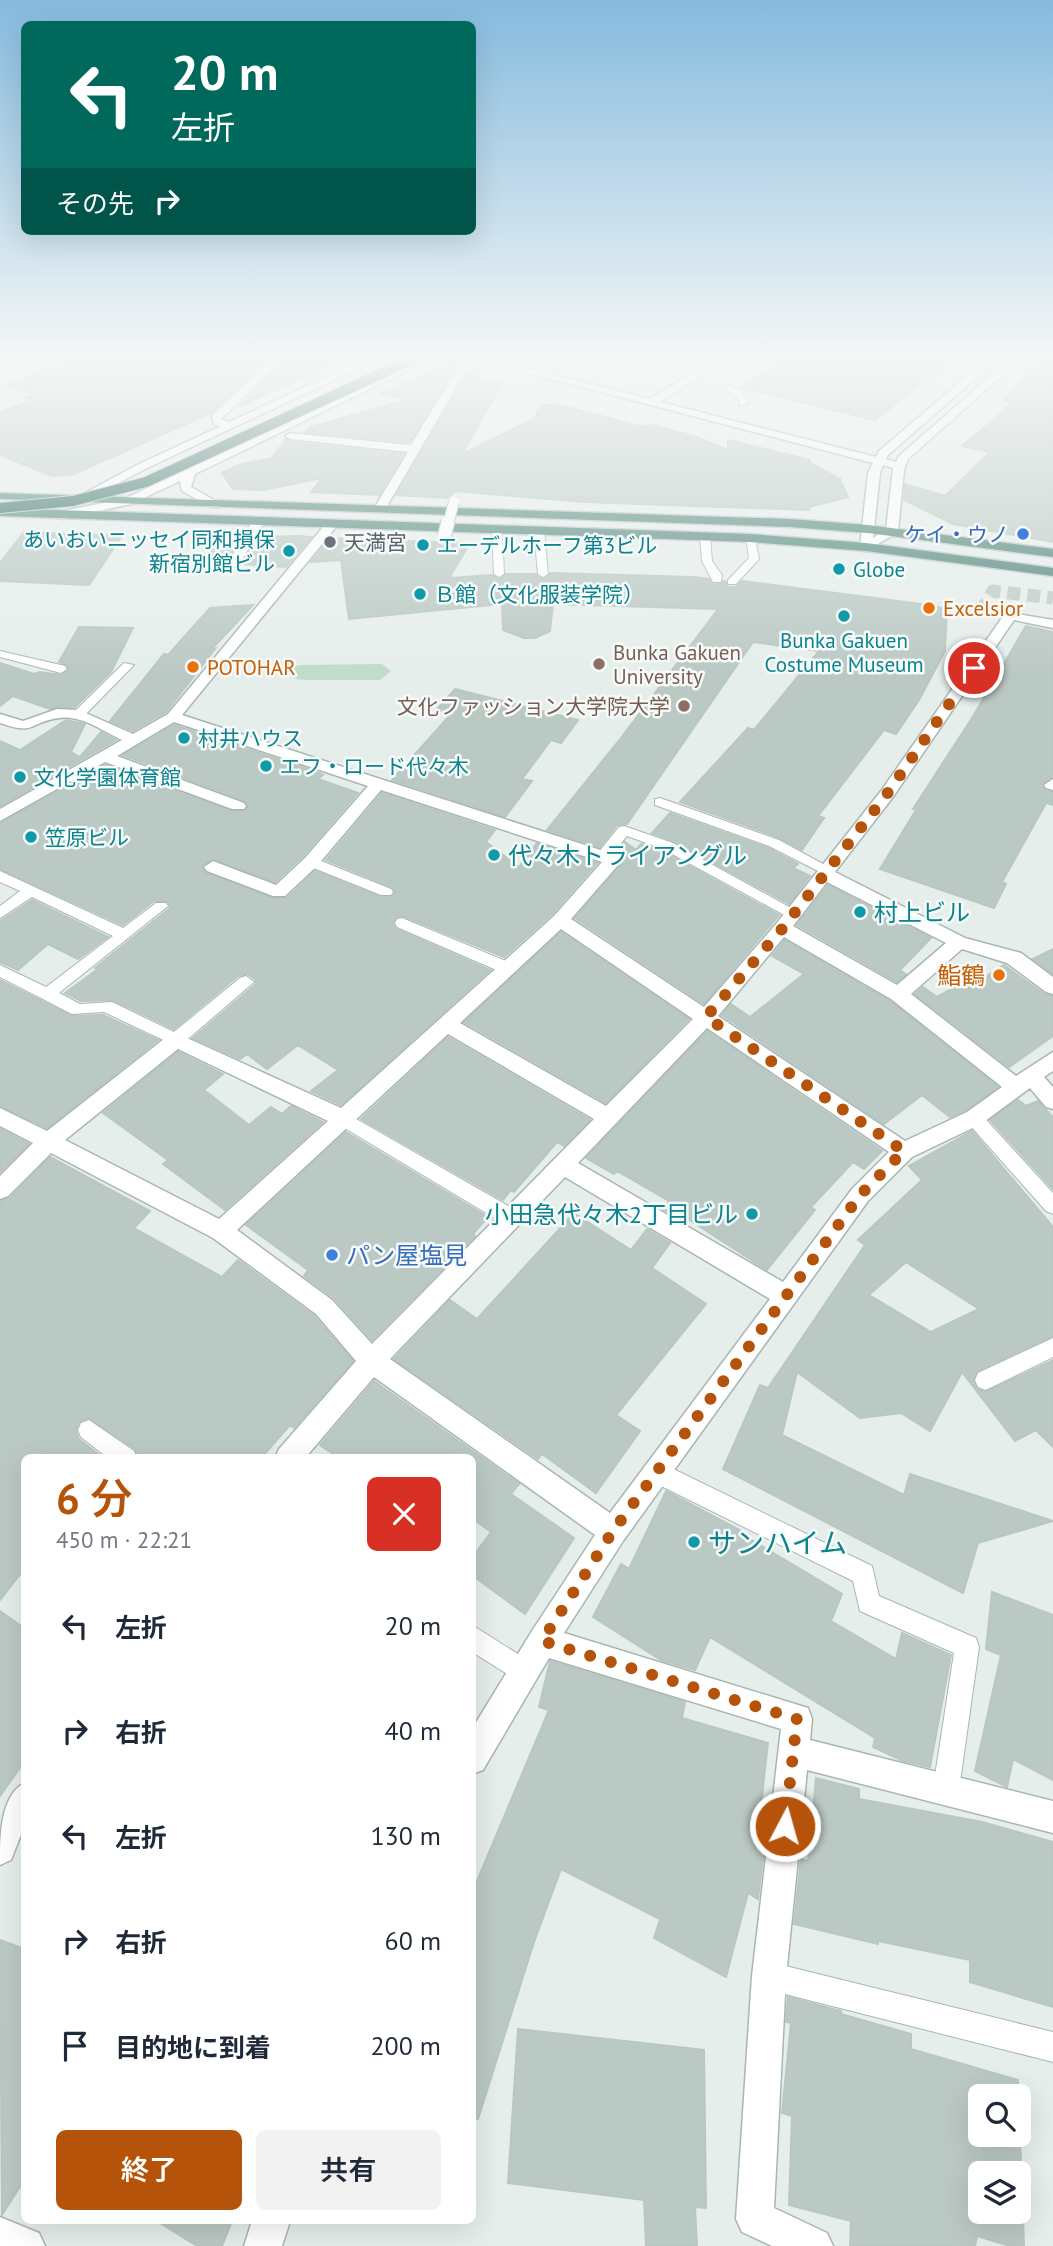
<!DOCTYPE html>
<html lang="ja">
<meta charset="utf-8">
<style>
body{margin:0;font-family:"PT Sans","Noto Sans JP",sans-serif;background:#f2f2f3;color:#1f2937;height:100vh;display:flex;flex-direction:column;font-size:26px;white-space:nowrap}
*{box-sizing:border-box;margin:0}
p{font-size:23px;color:#747a83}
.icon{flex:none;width:38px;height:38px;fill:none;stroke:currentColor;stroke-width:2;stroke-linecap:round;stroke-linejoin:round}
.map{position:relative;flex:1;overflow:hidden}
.side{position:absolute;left:21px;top:1454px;width:455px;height:770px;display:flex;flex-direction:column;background:#fff;border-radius:10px;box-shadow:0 7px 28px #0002}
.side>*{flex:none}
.guide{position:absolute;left:21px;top:21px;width:455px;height:214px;border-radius:10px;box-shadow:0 7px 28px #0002;background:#00695c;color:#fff;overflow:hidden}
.controls{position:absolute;left:968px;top:2084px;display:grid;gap:14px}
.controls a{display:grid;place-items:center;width:63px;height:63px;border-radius:10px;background:#fff;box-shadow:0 7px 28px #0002;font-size:35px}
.pin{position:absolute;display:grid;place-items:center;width:60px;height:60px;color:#fff;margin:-30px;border:4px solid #fff;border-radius:50%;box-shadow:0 2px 7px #0007}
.me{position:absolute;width:77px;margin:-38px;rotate:6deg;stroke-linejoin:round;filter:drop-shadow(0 0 5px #0008)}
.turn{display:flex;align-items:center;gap:24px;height:147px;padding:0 35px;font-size:32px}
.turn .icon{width:91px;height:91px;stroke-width:2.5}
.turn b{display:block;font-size:49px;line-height:60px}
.then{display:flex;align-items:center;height:66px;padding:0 35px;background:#0003;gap:14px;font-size:26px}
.round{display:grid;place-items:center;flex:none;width:74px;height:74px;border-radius:10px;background:#f2f2f3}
.summary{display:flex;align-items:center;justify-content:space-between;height:119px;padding:0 35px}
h1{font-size:42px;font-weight:600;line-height:52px;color:#b45309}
.cta{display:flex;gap:14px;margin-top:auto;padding:14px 35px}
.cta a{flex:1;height:80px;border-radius:10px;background:#b45309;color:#fff;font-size:28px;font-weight:600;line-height:80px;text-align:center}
.cta a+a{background:#f2f2f3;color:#1f2937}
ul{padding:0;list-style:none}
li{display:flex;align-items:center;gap:21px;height:105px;padding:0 35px}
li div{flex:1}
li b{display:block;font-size:26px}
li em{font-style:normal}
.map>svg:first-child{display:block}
.green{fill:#c0ddc9}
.building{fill:#bbc9c4;stroke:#b8c7c2;stroke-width:2;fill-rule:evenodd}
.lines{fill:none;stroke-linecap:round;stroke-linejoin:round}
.pedestrian-tunnel{stroke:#bfcbc7;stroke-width:13;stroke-dasharray:13 7;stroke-linecap:butt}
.service-casing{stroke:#a8b6b2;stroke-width:2}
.minor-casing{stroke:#a8b6b2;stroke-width:3}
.tertiary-casing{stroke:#a8b6b2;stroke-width:3}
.secondary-casing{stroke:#a5b9b3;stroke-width:3}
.trunk-casing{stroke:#c2c9c8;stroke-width:3}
.service{fill:#fff;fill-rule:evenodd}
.minor{fill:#fff;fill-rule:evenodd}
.tertiary{fill:#fff;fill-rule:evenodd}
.secondary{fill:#fff;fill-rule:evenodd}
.trunk{fill:#50867b;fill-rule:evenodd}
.pedestrian-bridge-far1-casing{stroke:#a8b6b2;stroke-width:12;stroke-linecap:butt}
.pedestrian-bridge-casing{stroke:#a8b6b2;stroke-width:15;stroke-linecap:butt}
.motorway-bridge-casing{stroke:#c2c9c8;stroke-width:12;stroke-linecap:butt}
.pedestrian-bridge-far1{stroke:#fff;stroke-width:10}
.pedestrian-bridge{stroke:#fff;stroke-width:13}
.motorway-bridge{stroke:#326a61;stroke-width:10}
.route{stroke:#b45309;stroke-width:12;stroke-dasharray:0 21.6}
.shop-dot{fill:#3f7fe0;stroke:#f6faf8;stroke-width:2.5}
.worship-dot{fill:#6b7280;stroke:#f6faf8;stroke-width:2.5}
.culture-dot{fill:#0f9aa8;stroke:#f6faf8;stroke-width:2.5}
.food-dot{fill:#e8710a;stroke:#f6faf8;stroke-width:2.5}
.education-dot{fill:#8d6e63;stroke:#f6faf8;stroke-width:2.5}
.labels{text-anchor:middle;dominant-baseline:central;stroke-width:5;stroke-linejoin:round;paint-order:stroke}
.far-shop-label{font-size:21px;fill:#366cbe;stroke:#f6faf8;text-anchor:end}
.far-culture-label{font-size:21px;fill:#0d838f;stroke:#f6faf8;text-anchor:start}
.far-worship-label{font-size:21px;fill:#5b616d;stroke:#f6faf8;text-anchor:start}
.far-food-label{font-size:21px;fill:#c56008;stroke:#f6faf8;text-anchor:start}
.far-education-label{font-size:21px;fill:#785e54;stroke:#f6faf8;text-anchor:start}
.culture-label{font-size:24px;fill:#0d838f;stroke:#f6faf8;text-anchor:start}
.food-label{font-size:24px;fill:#c56008;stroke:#f6faf8;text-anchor:end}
.shop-label{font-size:24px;fill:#366cbe;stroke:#f6faf8;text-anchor:start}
.near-culture-label{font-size:28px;fill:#0d838f;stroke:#f6faf8;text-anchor:start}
</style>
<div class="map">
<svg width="1053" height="2246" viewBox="0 0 1053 2246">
<rect width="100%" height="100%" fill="#e6eeeb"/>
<path class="green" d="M382,664L391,671L380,680H305L296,679L288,669L299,665Z"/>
<path class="building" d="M74,359H268L211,413L74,474L52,476L0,455V412L32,400L24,397L33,394L6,385Z
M285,359H341L239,407L285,361Z
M456,359L452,373L410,442L305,432L311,427L409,399L381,394Z
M782,359H952L875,420L741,388Z
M1044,359H1053V542L953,524L904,500L905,484L945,496L990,452L962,446L1003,412L1011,402L1003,400Z
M467,375L481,376L478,381L502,383L462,454L534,419L540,406L557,404L639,426L652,425L694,436L728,450V440L810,460V463L840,479L848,497L809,507V510L584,502L455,491L448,498L396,495Z
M286,439L290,442L404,454L379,495L311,492L322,478L264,490L233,489L222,473L242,464L272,458Z
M24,532L122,536L89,585L0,581V563Z
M223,535L241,536L226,563L204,561Z
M299,536L311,537L286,567L242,564L259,537Z
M330,538L436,542L442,546L451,542L470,543L449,578L492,575L500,579L506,574H535L544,579L551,573L694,577L709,579L713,585L725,581L728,587H736L742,581L929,605L947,609L945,651L919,700L896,734L884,730L818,816L824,818L802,850L780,838L680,802L748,728L754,730L819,651L753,642L627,824L617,825L600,847L547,830L621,738L718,609L553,604L550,631L535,638H524L503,630L502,604L349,619L341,560L311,562Z
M253,605L210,651L215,649L166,712L133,731L110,721L164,654L168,655L210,608Z
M1026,626L1053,632V776L1041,784L1045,791L1053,792V805L1046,803L1002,882L1006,884L994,908L880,869L916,810L913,809L972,718Z
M79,627L133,628L111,672L75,707L50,709L13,696L0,706V663L34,674L40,672L62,675L69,668L59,662Z
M455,689L578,720L561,743L551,740L522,779L532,781L505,817L392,780L451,714L436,710Z
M66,720L85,724L71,752L80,757L101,732L116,740L0,806V741L20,750Z
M174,725L314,771L323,775L318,779L358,793L303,856L275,882L214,859L201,867L206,873L272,898H287L315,871L380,897L393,896L395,891L392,887L326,860L382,793L495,830L486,842L519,867L537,843L597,863L552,914L504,957L403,916L395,918L393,924L396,929L490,970L341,1105L311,1091L338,1070L298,1045L267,1069L247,1054L240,1059L193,1038L256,984V980L248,974L238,976L174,1029L113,1000L81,1001L65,993L98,969L95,968L170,908L168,902L154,901L123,925L0,869V823L105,765L231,811L246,810L248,805L245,801L123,755Z
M670,813L768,848L798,864L793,868L810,876L789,904L674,841L652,833Z
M625,842L636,850L641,844L662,851L779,915L704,1004L575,918L624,862L621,854L617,853Z
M828,885L931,938L900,970L906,974L897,982L797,925Z
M32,900L108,937L78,959L48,944L18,970L0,962V921Z
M561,932L689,1019L606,1103L464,1022Z
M785,940L890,1001L998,1087L966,1110L950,1117L922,1095L884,1124L722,1015L731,1004L750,1017L804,974L772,956Z
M1053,949V974L1033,959Z
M1004,965L1044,994L1053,996V1036L1009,1067L915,994L923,987L937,997L977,975L982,979Z
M0,980L71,1016L103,1015L158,1040L47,1128L0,1106Z
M707,1031L882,1151L864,1169L853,1162L811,1207L815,1210L767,1270L688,1219L686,1222L663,1209L669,1201L617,1171L614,1174L586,1158Z
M448,1037L590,1120L564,1146L557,1142L514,1192L511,1190L503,1200L361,1119Z
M178,1052L223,1074L204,1090L249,1125L271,1107L282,1114L291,1106L323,1122L225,1210L163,1164L168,1160L103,1113Z
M1018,1100L1026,1106L1038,1101L1053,1117L1052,1188L990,1120Z
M0,1129L29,1144L0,1172Z
M972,1131L1053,1227V1336L977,1371L973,1381L977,1389L986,1392L1053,1360V1447L1036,1430L1015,1441L962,1372L930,1431L901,1413L860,1418L797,1372L782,1435L904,1495L910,1474L1053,1521L978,1543L963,1593L723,1469L760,1385L768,1388L865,1245L858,1240L922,1180L909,1166ZM906,1262L979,1309L931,1332L869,1295Z
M346,1132L488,1217L473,1234L475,1236L372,1340L334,1298L304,1276L308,1270L246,1225Z
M50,1157L150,1211L134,1228L222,1277L238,1260L314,1316L353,1361L294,1428L290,1425L261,1458H139L135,1449L88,1418L79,1422L76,1431L79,1439L103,1458H24V1569L0,1600V1201L10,1198Z
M574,1213L631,1250L647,1229L670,1243L652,1268L706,1304L616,1415L640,1431L596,1493L542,1454L538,1459L394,1359L450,1300L477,1319Z
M374,1381L519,1484L511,1494L574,1538L525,1614L472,1575V1558L491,1532L472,1518V1458H339L320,1445Z
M666,1491L749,1535L748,1538L842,1594L831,1621L896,1659L902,1633L951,1655L930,1767L901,1760L873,1747L875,1738L710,1637L695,1670L661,1660L593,1617L621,1564L629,1569Z
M992,1592L1053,1615V1780L1013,1759L1007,1787L975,1771L1001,1655L986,1649Z
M0,1611L24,1628V1762L0,1796Z
M550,1661L685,1702L682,1718L768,1743L756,1849L764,1851L758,1899L748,1893L726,1977L654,1938L660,1919L561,1869L534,1942L478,2119L472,2118V1893L549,1710L539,1707Z
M816,1778L859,1789V1799L982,1822L1053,1842V2007L970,1982V1960L878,1941V1944L794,1924L801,1859L808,1861Z
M0,1940L24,1949V2180L2,2215Z
M788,1997L841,2011V2014L911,2034V2049L1018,2080L1024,2246H1010L977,2236L975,2246H850L851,2221L789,2205L792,2116L782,2113L791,2023L786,2022ZM980,2096H1018V2135H980ZM980,2174H1018V2212H980Z
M518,2029L704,2050L706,2208L695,2207L697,2246H646L644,2200L508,2183Z
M157,2221H232L222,2246H197Z"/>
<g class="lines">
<path class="pedestrian-tunnel" d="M980,613L993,591L1053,598"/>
<defs>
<path id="service" d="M756,359H764L765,367H759Z
M726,385H732L748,399V403L739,406L740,401L726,389Z
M497,526L502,529L504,574L499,577L494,574L492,529Z
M539,527L544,530L548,574L543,577L538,574L534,530Z
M705,533L710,536L712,561L722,575L721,582H713L702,561L700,536Z
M746,536L755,538L759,559L736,584H728V580L749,558Z
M0,651L65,666L67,669L61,673L0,657Z
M124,663L134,665L83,717H75V711Z
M660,798L779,840L834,870L832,873H822L769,846L655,805V799Z
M624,826L673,843L800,913L798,917H788L663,849L627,836L608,859H598V853L619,827Z
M311,857L391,889L393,892L391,895H381L306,865V859Z
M0,871L123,928L156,903H166L168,906L59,993L80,1004L112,1002L174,1032L240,978L246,976L254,982L182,1044L176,1046L104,1012L72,1014L0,977V965L46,987L113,936L32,897L0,918V906L20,891L0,882Z
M402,918L513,964L515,968L507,973L501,972L397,927L395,923L397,919Z
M974,1111L980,1113L1053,1193V1214L1046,1211L968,1123L965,1118L968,1113Z
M344,1112L517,1211L519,1217L517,1223L510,1225L503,1223L338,1124L335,1119L338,1114Z
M1053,1338V1357L992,1387L985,1390L978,1387L975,1380L978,1373Z
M89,1420L134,1451L137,1458H108L81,1437L78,1430L81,1423Z
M657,1461L872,1566L879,1596L976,1638L979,1647L959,1789L955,1798L946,1802L937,1798L933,1789L954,1653L860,1611L853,1581L649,1480L646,1472L649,1464Z
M472,1625L532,1663L535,1672L532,1681L523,1684L472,1652Z
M769,1962L1053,2032V2062L769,1990L759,1986L755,1976L759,1966Z"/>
<path id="minor" d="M468,359H480L467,369L383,513L373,510L408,452L290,439L285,436L290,433L411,445L458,367Z
M258,518L264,522L240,563L234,567L230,566L228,563L252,522Z
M332,520L338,524L336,527L182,715L619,856L622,860L619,864L571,919L704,1007L776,924L881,791L1006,612L1053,620V628L1014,620L893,797L835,872L965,938L1021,953L1053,977V994L1046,992L1007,963L962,949L911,994L1016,1076L1053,1052V1071L1044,1077L1053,1087V1109L1046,1107L1030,1088L981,1124L912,1157L868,1201L623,1541L564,1633L808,1708L812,1719L810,1740L1053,1801V1833L807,1770L786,1976L774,2208L827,2233L833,2246H772L742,2232L736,2219L752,1976L781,1729L549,1658L483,1770L472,1774V1729L532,1631L595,1535L374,1377L305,1458H275L279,1449L356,1361L316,1314L213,1238L51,1153L8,1196L0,1199V1176L33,1143L0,1126V1108L47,1131L169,1035L176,1033L341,1108L554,916L602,862L381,790L317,866L285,896H273L207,871L204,867L213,861L276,885L305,858L368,786L174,722L117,756L244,803L246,806L244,809H232L105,762L0,821V809L122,740C103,731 80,714 59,718C28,722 37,736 0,723V714L23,721L57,709L79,710L133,734L168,714L328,521ZM827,882L946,943L897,985L793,926ZM561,929L693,1019L606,1106L460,1023ZM784,937L891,999L1002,1087L967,1112L905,1141L718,1016ZM707,1028L889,1152L852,1189L783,1282L578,1163ZM448,1034L594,1119L372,1344L332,1300L237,1230ZM178,1049L328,1121L219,1219L65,1140ZM565,1177L770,1299L610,1513L390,1359Z
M1053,779V790L1046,788L1044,785Z
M24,1783V1827L11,1860L0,1865C0,1836 0,1797 24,1783Z
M0,2217L39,2233L45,2246H0Z
M252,2221H290L282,2246H244Z"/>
<path id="tertiary" d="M272,359H283L221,419L232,424V428L214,425L212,416Z"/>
<path id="secondary" d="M365,359H379L147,468L80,503L70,501L139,464Z
M419,359H432L195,474L191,487L219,503V507H211L182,491L180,481L131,504L62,519L56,515L62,511L124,499Z
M474,359H492L650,399L715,359H727L660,402L876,457L879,451L987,359H998L888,455L886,459L896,462L899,456L1010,359H1021L908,459L904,470L898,532L866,551L860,547L868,473L873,463ZM883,465L893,468L886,530L873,538L880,473Z"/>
<path id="trunk" d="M0,493L790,519L868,525L1053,549V557L868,533L790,527L0,499Z
M0,508L750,534L866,543L1053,568V576L866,551L750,542L0,516Z"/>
</defs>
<use href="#service" class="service-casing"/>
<use href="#minor" class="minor-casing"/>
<use href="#tertiary" class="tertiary-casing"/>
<use href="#secondary" class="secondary-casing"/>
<use href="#trunk" class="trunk-casing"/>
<use href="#service" class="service"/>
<use href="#minor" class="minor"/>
<use href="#tertiary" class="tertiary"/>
<use href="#secondary" class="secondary"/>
<use href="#trunk" class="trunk"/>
<defs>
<path id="pedestrian-bridge-far1" d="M448,524L454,502"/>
<path id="pedestrian-bridge" d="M444,537L448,522"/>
<path id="motorway-bridge" d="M0,508L73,501L146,482L413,359"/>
</defs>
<use href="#pedestrian-bridge-far1" class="pedestrian-bridge-far1-casing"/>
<use href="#pedestrian-bridge" class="pedestrian-bridge-casing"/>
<use href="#motorway-bridge" class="motorway-bridge-casing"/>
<use href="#pedestrian-bridge-far1" class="pedestrian-bridge-far1"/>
<use href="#pedestrian-bridge" class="pedestrian-bridge"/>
<use href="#motorway-bridge" class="motorway-bridge"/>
</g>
<linearGradient id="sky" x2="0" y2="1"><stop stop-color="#85bade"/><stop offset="0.53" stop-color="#f4f7f6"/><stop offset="1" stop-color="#f4f7f6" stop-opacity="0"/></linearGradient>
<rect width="1053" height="674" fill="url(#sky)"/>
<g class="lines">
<path class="route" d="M785,1826L797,1719L542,1641L613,1531L831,1235L860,1195L904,1151L706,1017L782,929L887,794L974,668"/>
</g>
<g class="shop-dot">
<circle cx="1023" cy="534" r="7"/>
<circle cx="332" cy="1255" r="7"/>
</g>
<circle class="worship-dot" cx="330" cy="542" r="7"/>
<g class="culture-dot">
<circle cx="423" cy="545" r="7"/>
<circle cx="289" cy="551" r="7"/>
<circle cx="839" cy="569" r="7"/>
<circle cx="420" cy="594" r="7"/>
<circle cx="844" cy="616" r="7"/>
<circle cx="184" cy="738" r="7"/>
<circle cx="266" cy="766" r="7"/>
<circle cx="20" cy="777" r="7"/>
<circle cx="31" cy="837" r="7"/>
<circle cx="494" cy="855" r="7"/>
<circle cx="860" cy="912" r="7"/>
<circle cx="752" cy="1214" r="7"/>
<circle cx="694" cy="1542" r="7"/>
</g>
<g class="food-dot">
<circle cx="929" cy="608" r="7"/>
<circle cx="193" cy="667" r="7"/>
<circle cx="999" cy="975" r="7"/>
</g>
<g class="education-dot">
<circle cx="599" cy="664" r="7"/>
<circle cx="684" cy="706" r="7"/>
</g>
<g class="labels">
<g class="far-shop-label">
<text x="1009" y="534">ケイ・ウノ</text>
</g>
<g class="far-culture-label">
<text x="275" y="539" text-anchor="end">あいおいニッセイ同和損保<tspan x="275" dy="24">新宿別館ビル</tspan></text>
<text x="437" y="545">エーデルホーフ第3ビル</text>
<text x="853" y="569">Globe</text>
<text x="434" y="594">Ｂ館（文化服装学院）</text>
<text x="844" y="640" text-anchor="middle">Bunka Gakuen<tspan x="844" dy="24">Costume Museum</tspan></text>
<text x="198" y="738">村井ハウス</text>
<text x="280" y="766">エフ・ロード代々木</text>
<text x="34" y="777">文化学園体育館</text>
<text x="45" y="837">笠原ビル</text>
</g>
<g class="far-worship-label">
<text x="344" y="542">天満宮</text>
</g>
<g class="far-food-label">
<text x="943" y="608">Excelsior</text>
<text x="207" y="667">POTOHAR</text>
</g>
<g class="far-education-label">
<text x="613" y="652">Bunka Gakuen<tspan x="613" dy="24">University</tspan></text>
<text x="670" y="706" text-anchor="end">文化ファッション大学院大学</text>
</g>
<g class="culture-label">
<text x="508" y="855">代々木トライアングル</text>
<text x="874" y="912">村上ビル</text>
<text x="738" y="1214" text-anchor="end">小田急代々木2丁目ビル</text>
</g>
<g class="food-label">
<text x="985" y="975">鮨鶴</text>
</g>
<g class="shop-label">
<text x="346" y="1255">パン屋塩見</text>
</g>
<g class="near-culture-label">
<text x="708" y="1542">サンハイム</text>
</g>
</g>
</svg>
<div class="controls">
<a><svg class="icon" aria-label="search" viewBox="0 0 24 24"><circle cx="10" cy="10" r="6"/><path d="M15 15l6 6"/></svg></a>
<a><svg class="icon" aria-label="layers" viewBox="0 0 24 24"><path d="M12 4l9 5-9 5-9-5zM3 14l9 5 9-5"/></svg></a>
</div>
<div class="pin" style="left:974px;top:668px;background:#d93025"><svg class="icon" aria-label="arrive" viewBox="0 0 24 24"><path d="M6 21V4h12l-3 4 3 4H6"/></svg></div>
<svg class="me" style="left:785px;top:1826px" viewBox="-20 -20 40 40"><circle r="17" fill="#b45309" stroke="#fff" stroke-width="3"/><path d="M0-11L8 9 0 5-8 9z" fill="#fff"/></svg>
<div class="guide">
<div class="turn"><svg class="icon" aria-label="left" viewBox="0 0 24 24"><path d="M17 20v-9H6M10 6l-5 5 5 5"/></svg><div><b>20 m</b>左折</div></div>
<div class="then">その先<svg class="icon" aria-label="right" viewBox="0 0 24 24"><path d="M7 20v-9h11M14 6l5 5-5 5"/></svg></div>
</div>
<section class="side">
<div class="summary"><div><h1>6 分</h1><p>450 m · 22:21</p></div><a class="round" style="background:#d93025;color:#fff"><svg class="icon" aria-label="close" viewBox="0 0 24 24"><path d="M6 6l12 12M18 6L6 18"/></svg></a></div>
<ul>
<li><svg class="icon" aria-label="left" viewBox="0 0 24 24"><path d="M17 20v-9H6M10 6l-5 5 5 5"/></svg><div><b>左折</b></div><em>20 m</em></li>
<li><svg class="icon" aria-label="right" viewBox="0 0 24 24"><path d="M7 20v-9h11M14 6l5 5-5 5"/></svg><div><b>右折</b></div><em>40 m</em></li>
<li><svg class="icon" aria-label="left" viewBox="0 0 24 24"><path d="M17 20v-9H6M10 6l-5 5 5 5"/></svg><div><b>左折</b></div><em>130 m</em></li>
<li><svg class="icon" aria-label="right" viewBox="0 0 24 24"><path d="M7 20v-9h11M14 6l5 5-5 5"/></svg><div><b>右折</b></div><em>60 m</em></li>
<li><svg class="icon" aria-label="arrive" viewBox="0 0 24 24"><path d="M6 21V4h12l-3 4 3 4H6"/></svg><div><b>目的地に到着</b></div><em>200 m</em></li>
</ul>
<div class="cta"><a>終了</a><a>共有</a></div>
</section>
</div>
